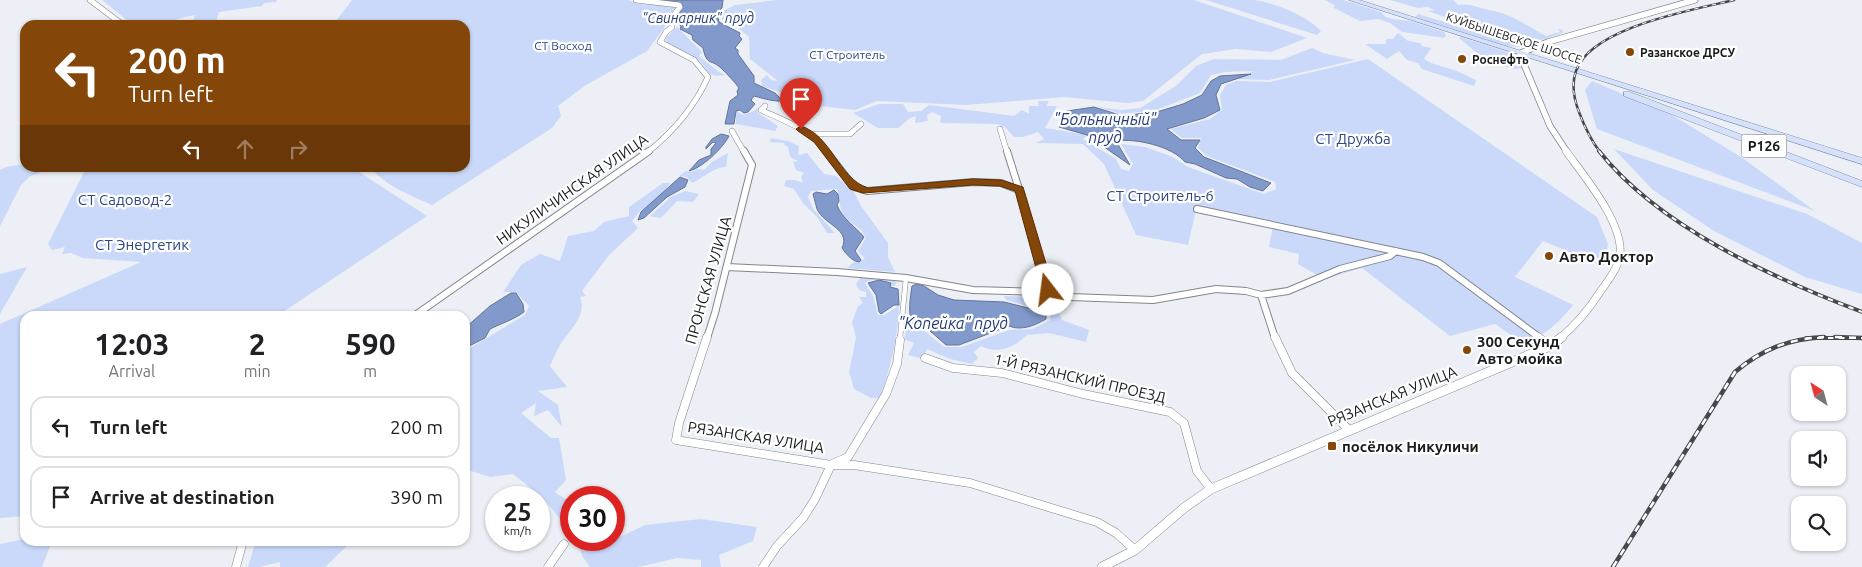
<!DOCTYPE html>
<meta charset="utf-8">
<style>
body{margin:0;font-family:Ubuntu,sans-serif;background:#f2f2f2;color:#202124;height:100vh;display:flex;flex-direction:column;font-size:19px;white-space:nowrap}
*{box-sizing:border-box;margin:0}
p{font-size:16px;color:#757577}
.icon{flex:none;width:28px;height:28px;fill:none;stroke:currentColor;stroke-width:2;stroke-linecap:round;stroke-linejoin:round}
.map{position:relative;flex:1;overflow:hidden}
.panel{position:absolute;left:20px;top:311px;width:450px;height:235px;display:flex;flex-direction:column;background:#fff;border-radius:15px;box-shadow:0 1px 4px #0004}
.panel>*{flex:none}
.banner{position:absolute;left:20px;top:20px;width:450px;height:152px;border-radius:15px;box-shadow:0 1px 4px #0004;background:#85460a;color:#fff;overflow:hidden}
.needle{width:32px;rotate:324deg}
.fabs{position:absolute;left:1791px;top:366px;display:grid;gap:10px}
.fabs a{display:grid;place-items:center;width:55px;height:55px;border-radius:10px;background:#fff;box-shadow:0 1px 4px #0004;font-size:25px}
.speed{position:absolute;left:485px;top:486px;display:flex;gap:10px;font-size:25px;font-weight:700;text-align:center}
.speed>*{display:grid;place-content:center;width:65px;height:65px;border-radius:50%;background:#fff;box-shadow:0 1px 4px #0004;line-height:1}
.speed small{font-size:12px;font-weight:400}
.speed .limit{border:8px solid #d22;background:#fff;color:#111}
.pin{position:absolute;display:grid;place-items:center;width:42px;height:42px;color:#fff;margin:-51px -21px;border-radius:50% 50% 50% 0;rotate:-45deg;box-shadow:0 0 5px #0007}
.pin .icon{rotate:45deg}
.me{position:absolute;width:55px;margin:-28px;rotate:345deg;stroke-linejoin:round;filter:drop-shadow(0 0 4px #0008)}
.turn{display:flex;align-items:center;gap:18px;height:105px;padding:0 25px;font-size:22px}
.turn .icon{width:65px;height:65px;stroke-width:2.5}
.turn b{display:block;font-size:35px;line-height:42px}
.lanes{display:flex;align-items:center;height:48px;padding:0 25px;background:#0003;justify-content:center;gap:25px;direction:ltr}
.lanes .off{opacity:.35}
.eta{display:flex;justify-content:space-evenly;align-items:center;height:85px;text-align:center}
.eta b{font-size:30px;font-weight:700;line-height:35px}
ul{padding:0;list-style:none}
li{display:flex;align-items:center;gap:15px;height:62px;margin:0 10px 8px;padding:0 15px;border:2px solid #e0e0e0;border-radius:15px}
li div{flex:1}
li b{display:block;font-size:19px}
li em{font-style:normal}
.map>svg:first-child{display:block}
.green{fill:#cad9fa}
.water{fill:#8299cb;stroke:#637497}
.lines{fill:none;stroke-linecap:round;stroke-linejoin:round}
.pedestrian-far1-casing{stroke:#83858b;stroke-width:5.5}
.pedestrian-casing{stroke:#83858b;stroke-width:6}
.minor-far2-casing{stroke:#83858b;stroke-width:6}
.minor-far1-casing{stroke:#83858b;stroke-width:8}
.minor-casing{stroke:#83858b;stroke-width:9}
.tertiary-far2-casing{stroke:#83858b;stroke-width:7}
.tertiary-far1-casing{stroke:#83858b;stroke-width:8}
.tertiary-casing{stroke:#83858b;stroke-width:10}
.primary-casing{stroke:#828fac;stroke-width:1}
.pedestrian-far1{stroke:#fff;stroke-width:4.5}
.pedestrian{stroke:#fff;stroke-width:5}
.minor-far2{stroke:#fff;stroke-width:5}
.minor-far1{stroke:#fff;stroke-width:6}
.minor{stroke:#fff;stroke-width:8}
.tertiary-far2{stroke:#fff;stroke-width:5.5}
.tertiary-far1{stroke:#fff;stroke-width:7}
.tertiary{stroke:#fff;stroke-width:9}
.primary{fill:#d5e1fb;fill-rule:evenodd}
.rail-far2-casing{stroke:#47484b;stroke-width:2.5}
.rail-far1-casing{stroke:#47484b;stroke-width:4}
.rail-casing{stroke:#47484b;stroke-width:4.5}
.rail-far2{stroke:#fff;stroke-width:1;stroke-dasharray:4.5;stroke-linecap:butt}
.rail-far1{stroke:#fff;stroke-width:2;stroke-dasharray:5.5;stroke-linecap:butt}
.rail{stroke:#fff;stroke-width:2.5;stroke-dasharray:7;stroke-linecap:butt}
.route{fill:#85460a;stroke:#562e06}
.poi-dot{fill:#85460a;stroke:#fff;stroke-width:2}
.labels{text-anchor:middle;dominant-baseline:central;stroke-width:4.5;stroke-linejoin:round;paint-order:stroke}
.far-street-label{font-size:12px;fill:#1b1c1e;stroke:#fff}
.far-park-label{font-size:12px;fill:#2e4684;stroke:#fff}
.far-poi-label{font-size:12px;font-weight:bold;fill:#1b1c1e;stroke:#fff;text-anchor:start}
.far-water-label{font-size:14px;font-style:italic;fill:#253c7a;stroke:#fff}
.shield{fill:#fff;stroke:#5f6062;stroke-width:1}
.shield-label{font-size:14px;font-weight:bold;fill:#1b1c1e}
.park-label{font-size:15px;fill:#2e4684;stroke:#fff}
.street-label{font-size:15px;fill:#1b1c1e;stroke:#fff}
.poi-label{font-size:15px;font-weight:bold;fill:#1b1c1e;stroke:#fff;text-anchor:start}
.water-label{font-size:16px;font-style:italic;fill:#253c7a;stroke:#fff}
</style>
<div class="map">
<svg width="1862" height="567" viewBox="0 0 1862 567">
<rect width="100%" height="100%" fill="#eceff5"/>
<path class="green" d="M102,0H277L276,2L264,3L262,6L219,12L216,22L192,24L195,15C178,18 164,25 145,25V22L127,20Z
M352,0H628L639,4L672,5L675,8L664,28L647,51L586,85L558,106L561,116L552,128L432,205C412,196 385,186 371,168H465V25H333Z
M778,0H1194L1307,38L1271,52L1236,49L1202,54L1143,101L1127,103L1064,97L966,105L877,101L855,110L794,103L786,89L782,93L762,86L761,80L767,75L771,80L778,81L750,59L749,37L737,27L722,20L721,12L735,5Z
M1206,0C1221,0 1238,0 1254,0C1273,2 1308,16 1321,31L1317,35Z
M1325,0H1343L1381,12L1386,17L1393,19L1410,21L1444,32L1446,35L1444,38L1438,37L1402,32L1390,23L1378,19L1360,21L1334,8V5Z
M1390,0H1453L1458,5C1470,3 1478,8 1489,10C1510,13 1526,25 1546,36L1560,32L1558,29L1563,30L1562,33L1545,39L1530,42L1476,28L1428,11L1434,10L1428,7L1418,8Z
M1418,14L1514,43L1523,42L1529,44L1518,47L1507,46L1415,17Z
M677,27L702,52L699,56L719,72L726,75L716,76L710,74L700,61L667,43L666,38Z
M1398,33L1408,41L1420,43L1422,46L1431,48L1424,59L1431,63L1457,71L1476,80L1474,86L1422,69L1418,63L1407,60L1399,51L1387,59L1365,44H1386V39H1393Z
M1461,37L1510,53L1516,57L1523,68L1514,69L1488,62L1459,38Z
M1312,48L1323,53L1355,60L1269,80L1236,79L1251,74L1252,71L1225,72L1211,75L1200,93L1156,110L1122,114L1098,107L1122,110L1140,108L1176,86L1196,66L1214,59L1281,60Z
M1368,59L1597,217L1608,244L1604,266L1543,241L1515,277L1573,305C1557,325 1547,333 1524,344L1495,324L1450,336L1362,268L1324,279L1298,264L1299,254L1269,247L1273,226L1196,210L1188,245L1136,235L1104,164L1083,144L1036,143L1044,139L1038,132L1023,137H1014L1005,127L997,124L943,123L940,122L941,116L932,112L927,115L928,121L915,123L916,116L910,118L898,128H878L853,113L879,104H903L908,112L921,111L929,105L1014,116L1022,110L1029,114V106H1039L1038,101H1049L1046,106H1057L1045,128L1087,135L1083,139L1116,159L1121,169L1129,171L1133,164L1121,144L1145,147L1173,157L1188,167L1264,194L1276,189L1275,182L1207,156L1198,148L1201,138H1182L1171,129L1210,119L1222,110L1220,95L1226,85L1236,81L1270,82Z
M1592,81L1672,115L1741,157L1815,211L1597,129L1585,90Z
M758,108V113L778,126L775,131L736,124V111L743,115L754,111Z
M771,138L788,141L799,146L798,155L807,153L824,174L836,176L853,190L861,206L888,243V257L895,272L847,268L855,261L865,259L858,251L866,238C861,225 852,226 844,216C839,209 840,198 837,189L811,191L808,197L814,210L835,233H827L817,217L803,203L794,189L784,186L786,180H795L803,183L801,177L804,173L796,170L793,162L798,161L790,157L788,147L783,143L770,142Z
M1614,149L1807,214L1862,243V294L1805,277L1714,231L1653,190Z
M728,153L726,167C714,167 703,178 692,183L687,177L679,176L686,171L692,172L697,169L704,170L712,162Z
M25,164V168H28L27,170L30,171L53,168L30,176L21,185L0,226V170L6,167Z
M86,168H369L359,172L427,216L277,316H25V516L0,518V324L141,262L83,258L71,253L62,254L65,247L52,250L48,244Z
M663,183H671L647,208L640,211L632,221L638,228L609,255L582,291L586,296L580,297C588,316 567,332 559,347C555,353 553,360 550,366L567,387L538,391L558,405L562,427L548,410L534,416L536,403L521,413L551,438H559L566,480L555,492L571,503V532L542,497L513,474L490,477L465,469V351L525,315L529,306L516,292H503L521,265L540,254L560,261L568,236L594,231L604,222L629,216V207Z
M685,191L699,194L693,202L677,201L661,218L650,216L671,197Z
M27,267L0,314V274Z
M860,278H882L897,282L894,286H891L892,282C882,280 873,277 865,283L873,296L878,315H884L899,306C898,338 890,369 880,398H871L854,389L849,372L856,338L852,322L858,306L863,303L859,297H866V292L859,290L856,284Z
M1004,296L1054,298L1070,303L1057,309L1062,320L1089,330L1086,342L1049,333L1027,335C1014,347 998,355 981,346L974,352L978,358L972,364L950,359L927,349L923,359L908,355L914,343L904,339L907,327L912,324L926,332L944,347H962L1009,330L1032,329L1051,320L1049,312L1006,300Z
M701,519L757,527L753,541L719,555L721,567H701V560L677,558L638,567H590L582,556L578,540H614V533L620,537L645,525Z
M25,539V541H52L42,567H0V544Z
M256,541H352L325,567H280V562L259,567H248Z"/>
<path class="water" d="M638,0H723L722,8L717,13L719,22L740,33L739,36L742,39L735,48L738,50V54L754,76V83L775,93L783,101C774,102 762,98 754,96L751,100L755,104L748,112L744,113L740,110L736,111L734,124H725L730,101L738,95L737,91L739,88C734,81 728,75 722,69C711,58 707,67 703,48L693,40L692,35L680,29L681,27L677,17L683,6L677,2Z
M1251,74L1221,84L1216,95L1220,110L1204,118L1167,129L1181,140H1200L1195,148L1204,157L1271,183L1263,191L1250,187L1237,179L1226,178L1195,164L1185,162C1172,146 1135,138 1116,141L1130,165L1087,135L1059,127L1067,111L1094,107L1123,116L1160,111L1183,104L1202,95L1211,81L1220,76Z
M721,134L729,136C723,148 702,168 689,171L699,160L711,155V149L716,143L713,142L706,149V147L712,139Z
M680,177L688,180L685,187L667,197L644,218L638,220L641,212Z
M834,190L838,194L839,201L837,205C843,220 855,226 864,237L855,251L861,260L859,262C852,261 846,254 842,248C851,229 824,225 817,209C816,205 814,198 813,194L816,192L827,194Z
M879,280L891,283L890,287L898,289L899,305H894L881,314L879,312L876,295L868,283Z
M917,284L924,286L938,295L954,300L1004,302L1044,312L1046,315V319C1034,326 1021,331 1009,326L959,345H946L929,330L912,324C908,312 910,299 912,286Z
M511,293H516L523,304L524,312C515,319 500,324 490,329L485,338L465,348V328L490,306Z"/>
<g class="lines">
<defs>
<path id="pedestrian-far1" d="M900,338L906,278"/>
<path id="pedestrian" d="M900,340V337"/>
<path id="minor-far2" d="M90,0L123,25
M636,0L679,5L680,7L673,16L672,27L666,32L660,42L694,60L708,77C694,108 674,131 648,152
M765,106L761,110C785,121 811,130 827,152
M1000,129L1007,152
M732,131L744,152
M809,134H850L861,124"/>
<path id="minor-far1" d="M826,151L854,187L867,191L973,182L1001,183L1019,190
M1007,151L1034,237L1047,292
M1197,209L1423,257L1439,263L1540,338
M727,267L837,272L906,278L973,290L1047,292L1070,297L1153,300L1216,289L1246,291L1261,295L1288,291L1340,269L1390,256L1396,251
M1261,295L1275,338
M414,316L649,151
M707,338L715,313L752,165L744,151"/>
<path id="minor" d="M707,337L679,423L676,440L831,465H854L970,483L1097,522L1116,533L1135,550
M1275,337L1292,373L1349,430
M1538,337L1550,346
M925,358L953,368L1002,373L1083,394L1170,412L1184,423L1197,471L1211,489
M832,464L848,457L886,394L897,364L900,340
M236,567L243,541
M548,567L564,544
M763,567L777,546L803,518L815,499L831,465"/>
<path id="tertiary-far2" d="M1521,53L1548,42L1695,0
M1520,55L1550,126L1567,152"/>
<path id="tertiary-far1" d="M1560,338C1576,325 1589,309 1600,292C1608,281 1618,268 1620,255C1624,223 1583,175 1566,151"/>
<path id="tertiary" d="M1102,567L1135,550L1184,508L1211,489L1550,346L1562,337"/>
<path id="primary" d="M1349,0H1359L1862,158V164Z
M1624,92H1630L1862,181V187L1624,96Z"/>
</defs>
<use href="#pedestrian-far1" class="pedestrian-far1-casing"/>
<use href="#pedestrian" class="pedestrian-casing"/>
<use href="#minor-far2" class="minor-far2-casing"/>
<use href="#minor-far1" class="minor-far1-casing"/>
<use href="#minor" class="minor-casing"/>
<use href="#tertiary-far2" class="tertiary-far2-casing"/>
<use href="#tertiary-far1" class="tertiary-far1-casing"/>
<use href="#tertiary" class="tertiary-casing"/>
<use href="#primary" class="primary-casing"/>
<use href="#pedestrian-far1" class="pedestrian-far1"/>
<use href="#pedestrian" class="pedestrian"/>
<use href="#minor-far2" class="minor-far2"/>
<use href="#minor-far1" class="minor-far1"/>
<use href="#minor" class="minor"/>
<use href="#tertiary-far2" class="tertiary-far2"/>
<use href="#tertiary-far1" class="tertiary-far1"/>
<use href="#tertiary" class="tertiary"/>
<use href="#primary" class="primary"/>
<defs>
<path id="rail-far2" d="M1600,152C1590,139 1585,128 1579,112C1574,99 1571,85 1576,71C1591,27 1693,10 1734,0"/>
<path id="rail-far1" d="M1599,151C1659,227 1773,278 1862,312
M1806,338H1862"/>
<path id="rail" d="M1835,337L1862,338
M1613,567L1735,372C1762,349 1789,339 1824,337"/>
</defs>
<use href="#rail-far2" class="rail-far2-casing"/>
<use href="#rail-far1" class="rail-far1-casing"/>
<use href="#rail" class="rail-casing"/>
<use href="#rail-far2" class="rail-far2"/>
<use href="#rail-far1" class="rail-far1"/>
<use href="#rail" class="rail"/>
</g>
<path class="route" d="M801,126C832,136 838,178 868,188L973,179L1001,180L1023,187L1054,290L1052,293L1048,294L1042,290L1015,191L1000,186L973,185L863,193L850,189L814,142L798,131L796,129Z"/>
<g class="poi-dot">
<circle cx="1630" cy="52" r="5"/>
<circle cx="1462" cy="59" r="5"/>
<circle cx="1549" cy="256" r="5"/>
<circle cx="1467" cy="350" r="5"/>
<rect x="1327" y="441" width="10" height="10" rx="2.5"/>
</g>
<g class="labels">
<g class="far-street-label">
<text transform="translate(1514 38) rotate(18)">КУЙБЫШЕВСКОЕ ШОССЕ</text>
</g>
<g class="far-park-label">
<text x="563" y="45">СТ Восход</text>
<text x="847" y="54">СТ Строитель</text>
</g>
<g class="far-poi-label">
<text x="1640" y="52">Разанское ДРСУ</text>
<text x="1472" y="59">Роснефть</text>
</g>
<g class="far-water-label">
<text x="698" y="18">"Свинарник" пруд</text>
</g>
<rect class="shield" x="1741.5" y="134.5" width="45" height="23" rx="4"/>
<g class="shield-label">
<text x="1764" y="146">Р126</text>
</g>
<g class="park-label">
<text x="1353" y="138">СТ Дружба</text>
<text x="1160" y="195">СТ Строитель-6</text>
<text x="125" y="199">СТ Садовод-2</text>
<text x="142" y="244">СТ Энергетик</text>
</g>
<g class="street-label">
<text transform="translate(572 189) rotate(-35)">НИКУЛИЧИНСКАЯ УЛИЦА</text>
<text transform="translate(708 280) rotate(-74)">ПРОНСКАЯ УЛИЦА</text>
<text transform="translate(1080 378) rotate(13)">1-Й РЯЗАНСКИЙ ПРОЕЗД</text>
<text transform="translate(1392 396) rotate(-22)">РЯЗАНСКАЯ УЛИЦА</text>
<text transform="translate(756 437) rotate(9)">РЯЗАНСКАЯ УЛИЦА</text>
</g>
<g class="poi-label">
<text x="1559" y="256">Авто Доктор</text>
<text x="1477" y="341">300 Секунд<tspan x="1477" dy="17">Авто мойка</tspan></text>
<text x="1342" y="446">посёлок Никуличи</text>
</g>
<g class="water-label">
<text x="1105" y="119">"Больничный"<tspan x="1105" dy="18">пруд</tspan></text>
<text x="953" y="323">"Копейка" пруд</text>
</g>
</g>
</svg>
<div class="fabs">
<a><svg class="needle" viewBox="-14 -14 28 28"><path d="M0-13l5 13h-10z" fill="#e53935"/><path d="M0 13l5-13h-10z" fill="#757577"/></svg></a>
<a><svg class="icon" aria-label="sound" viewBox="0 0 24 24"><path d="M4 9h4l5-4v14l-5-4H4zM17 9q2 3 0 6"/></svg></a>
<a><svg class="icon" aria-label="search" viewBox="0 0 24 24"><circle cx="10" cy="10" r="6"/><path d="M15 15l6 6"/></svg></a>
</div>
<div class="speed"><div>25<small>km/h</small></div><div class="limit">30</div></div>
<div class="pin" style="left:801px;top:129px;background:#d93025"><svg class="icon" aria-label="arrive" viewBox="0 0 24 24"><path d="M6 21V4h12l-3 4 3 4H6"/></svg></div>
<svg class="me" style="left:1048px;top:290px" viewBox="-20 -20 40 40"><circle r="19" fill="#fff"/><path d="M0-13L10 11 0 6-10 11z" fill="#85460a"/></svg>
<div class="banner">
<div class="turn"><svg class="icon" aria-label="left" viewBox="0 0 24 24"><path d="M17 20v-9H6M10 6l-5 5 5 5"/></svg><div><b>200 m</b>Turn left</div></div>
<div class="lanes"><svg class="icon" aria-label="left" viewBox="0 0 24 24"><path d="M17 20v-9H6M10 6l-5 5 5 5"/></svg><svg class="icon off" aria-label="ahead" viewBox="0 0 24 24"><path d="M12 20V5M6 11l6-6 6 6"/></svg><svg class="icon off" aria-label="right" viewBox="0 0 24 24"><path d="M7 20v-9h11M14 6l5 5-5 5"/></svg></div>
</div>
<section class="panel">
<div class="eta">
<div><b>12:03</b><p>Arrival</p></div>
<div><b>2</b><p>min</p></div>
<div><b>590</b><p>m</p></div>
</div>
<ul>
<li><svg class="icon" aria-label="left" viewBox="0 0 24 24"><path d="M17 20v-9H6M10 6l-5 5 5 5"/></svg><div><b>Turn left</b></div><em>200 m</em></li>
<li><svg class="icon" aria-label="arrive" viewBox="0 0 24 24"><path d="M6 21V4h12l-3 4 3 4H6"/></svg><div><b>Arrive at destination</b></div><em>390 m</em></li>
</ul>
</section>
</div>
